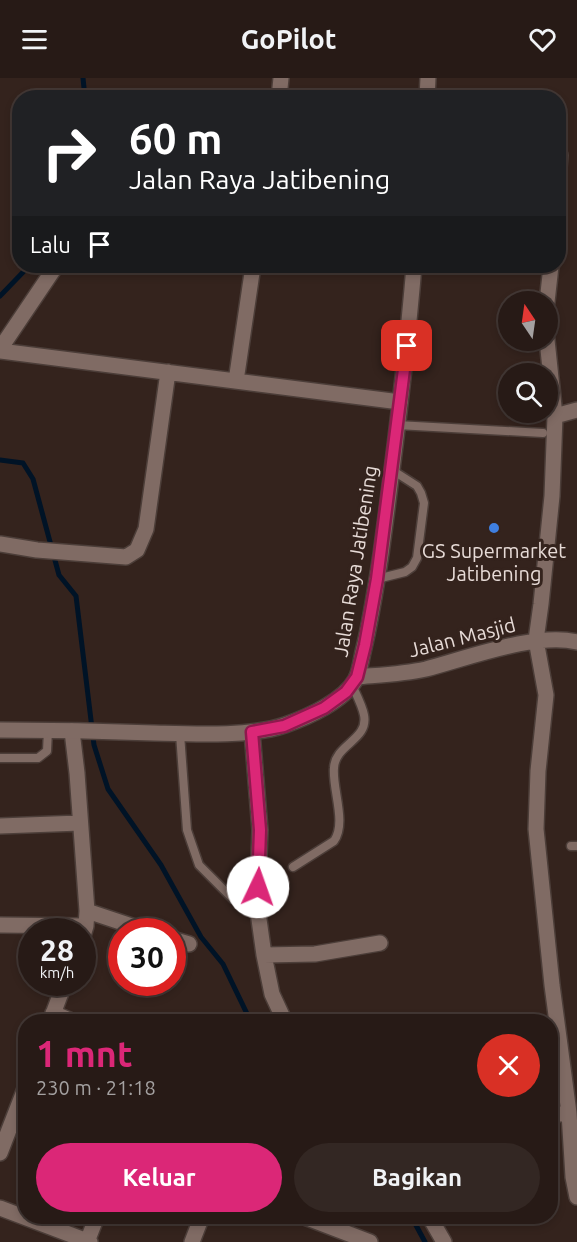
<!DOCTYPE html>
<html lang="id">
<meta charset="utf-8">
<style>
body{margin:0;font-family:Ubuntu,sans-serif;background:#332723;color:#f1f3f6;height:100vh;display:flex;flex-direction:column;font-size:22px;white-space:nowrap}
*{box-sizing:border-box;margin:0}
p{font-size:20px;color:#a4a1a1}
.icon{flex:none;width:33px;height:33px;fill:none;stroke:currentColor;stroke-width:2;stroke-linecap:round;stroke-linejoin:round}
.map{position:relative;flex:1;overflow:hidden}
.sheet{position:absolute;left:18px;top:936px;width:540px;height:210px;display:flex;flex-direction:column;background:#271a16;border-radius:24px;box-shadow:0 3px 9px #0003,0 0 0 2px #433835}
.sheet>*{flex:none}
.hud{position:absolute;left:12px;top:12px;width:554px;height:183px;border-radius:24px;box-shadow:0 3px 9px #0003,0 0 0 2px #433835;background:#202124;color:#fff;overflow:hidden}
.needle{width:39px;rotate:347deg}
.tools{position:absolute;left:498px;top:213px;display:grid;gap:12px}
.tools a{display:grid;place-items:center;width:60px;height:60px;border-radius:50%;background:#271a16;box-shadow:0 3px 9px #0003,0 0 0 2px #433835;font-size:30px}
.speed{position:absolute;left:18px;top:840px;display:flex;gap:12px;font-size:30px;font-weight:700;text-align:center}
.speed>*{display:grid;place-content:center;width:78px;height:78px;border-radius:50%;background:#271a16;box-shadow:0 3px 9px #0003,0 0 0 2px #433835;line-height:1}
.speed small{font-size:15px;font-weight:400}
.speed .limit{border:9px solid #d22;background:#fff;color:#111}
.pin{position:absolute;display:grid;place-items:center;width:51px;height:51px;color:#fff;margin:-26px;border-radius:12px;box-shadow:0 3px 9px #0006}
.me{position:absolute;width:66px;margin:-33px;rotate:3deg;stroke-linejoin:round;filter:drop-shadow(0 0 4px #0008)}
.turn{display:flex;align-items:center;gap:21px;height:126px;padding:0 18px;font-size:27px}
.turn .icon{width:78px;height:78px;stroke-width:2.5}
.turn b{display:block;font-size:42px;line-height:51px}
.then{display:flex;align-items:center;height:57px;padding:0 18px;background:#0003;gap:12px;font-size:22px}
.round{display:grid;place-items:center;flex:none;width:63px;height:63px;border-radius:32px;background:#332723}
.summary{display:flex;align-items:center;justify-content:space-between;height:102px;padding:0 18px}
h1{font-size:36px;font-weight:700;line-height:45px;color:#db2777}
.action{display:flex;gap:12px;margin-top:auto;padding:12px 18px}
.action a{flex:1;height:69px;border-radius:36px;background:#db2777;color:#fff;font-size:24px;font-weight:700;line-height:69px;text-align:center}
.action a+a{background:#332723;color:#f1f3f6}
header{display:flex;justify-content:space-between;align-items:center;height:78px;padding:0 18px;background:#271a16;font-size:27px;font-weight:700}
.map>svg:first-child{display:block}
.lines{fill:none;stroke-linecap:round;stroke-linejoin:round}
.stream{stroke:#001326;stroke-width:5}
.service-casing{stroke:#4c3e39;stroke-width:11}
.minor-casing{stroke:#4c3e39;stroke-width:18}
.secondary-casing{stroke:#4c3e39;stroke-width:18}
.service{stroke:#806b64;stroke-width:8}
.minor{stroke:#806b64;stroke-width:15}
.secondary{stroke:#806b64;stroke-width:15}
.route-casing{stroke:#8e194d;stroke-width:15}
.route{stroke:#db2777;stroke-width:10}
.shop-dot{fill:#3f7fe0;stroke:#34231d;stroke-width:2}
.labels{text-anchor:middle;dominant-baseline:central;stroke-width:6;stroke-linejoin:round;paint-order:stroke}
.poi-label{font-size:20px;fill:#e7dbd7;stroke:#34231d}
.street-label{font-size:20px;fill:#e7dbd7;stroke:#34231d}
</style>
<header><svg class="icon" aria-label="menu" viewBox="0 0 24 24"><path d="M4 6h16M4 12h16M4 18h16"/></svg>GoPilot<svg class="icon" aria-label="heart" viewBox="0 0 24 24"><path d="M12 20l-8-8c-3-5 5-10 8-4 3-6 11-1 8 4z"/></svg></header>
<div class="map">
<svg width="577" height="1164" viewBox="0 0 577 1164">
<rect width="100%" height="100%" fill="#34231d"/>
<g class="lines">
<path class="stream" d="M83,0L85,20
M0,218L29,188
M0,382L23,385L33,401L59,497L76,518L94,667L108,711L161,787L201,859L223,886L251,944
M411,1138L425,1164"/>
<defs>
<path id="service" d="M397,347L543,355
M377,501L405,494L412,489L417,480L424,425L421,415L417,408L392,392
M180,656L187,752L199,787L233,821L257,827
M0,680H38L47,673L48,652
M571,768H577
M293,789L334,763C347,745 332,711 334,690C335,666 369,662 364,637C362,627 356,616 352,607"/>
<path id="minor" d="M279,20L281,0
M558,102L560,77
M547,224L551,188
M547,262L555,338L552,418L541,526L536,562L546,617L538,693L536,751L552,907L569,1035L573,1099L577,1119
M0,271L56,188
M0,273L400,324
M236,303L253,188
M555,338L577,332
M0,466L37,472L126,479L137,472L146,451L168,294
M357,599C380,597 404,596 426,591C468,580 536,554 577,564
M72,653L77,695L87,833L86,848L82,861
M252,654L260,752L257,827L264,877L272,916L285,944
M0,748L80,745
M87,833L150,854
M0,847L86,848
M172,861L189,866
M264,877L315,876L380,865
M53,935L74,944
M50,944L65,904
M550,1037L569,1035
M0,1075L26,1008
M0,1130L90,1164
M302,1138L370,1164
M429,1138L444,1164
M87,1164L97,1138
M192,1164L202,1138"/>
<path id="secondary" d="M427,20L428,0
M0,652C51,652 103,653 154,655C191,656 251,659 285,647C308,639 344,623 356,601C360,593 361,583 363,574C371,542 376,509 381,476C394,380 406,284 414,188"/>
</defs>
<use href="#service" class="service-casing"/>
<use href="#minor" class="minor-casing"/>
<use href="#secondary" class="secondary-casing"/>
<use href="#service" class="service"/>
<use href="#minor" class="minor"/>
<use href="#secondary" class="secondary"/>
</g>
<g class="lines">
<defs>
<path id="route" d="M258,809L260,752L252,654L284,648L324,630L346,614L357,599L365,567L377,501L407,268"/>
</defs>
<use href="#route" class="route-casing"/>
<use href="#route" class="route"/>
</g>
<circle class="shop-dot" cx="494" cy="450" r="6"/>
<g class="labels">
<g class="poi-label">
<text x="494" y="472">GS Supermarket<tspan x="494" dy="23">Jatibening</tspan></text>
</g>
<g class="street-label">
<text transform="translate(355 483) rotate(-81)">Jalan Raya Jatibening</text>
<text transform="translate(462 559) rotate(-14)">Jalan Masjid</text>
</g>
</g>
</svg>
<div class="tools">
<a><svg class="needle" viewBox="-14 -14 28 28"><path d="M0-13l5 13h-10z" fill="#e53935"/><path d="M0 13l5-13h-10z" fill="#a4a1a1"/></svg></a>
<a><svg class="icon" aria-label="search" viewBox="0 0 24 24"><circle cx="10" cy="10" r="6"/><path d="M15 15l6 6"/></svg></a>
</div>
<div class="speed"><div>28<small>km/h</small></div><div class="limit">30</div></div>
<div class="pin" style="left:407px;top:268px;background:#d93025"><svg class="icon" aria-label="arrive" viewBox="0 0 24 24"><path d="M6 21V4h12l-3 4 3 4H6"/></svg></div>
<svg class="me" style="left:258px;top:809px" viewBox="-20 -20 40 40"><circle r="19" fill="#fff"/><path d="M0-13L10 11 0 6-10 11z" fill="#db2777"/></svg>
<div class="hud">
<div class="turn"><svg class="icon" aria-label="right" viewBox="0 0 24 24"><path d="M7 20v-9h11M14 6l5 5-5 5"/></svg><div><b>60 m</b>Jalan Raya Jatibening</div></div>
<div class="then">Lalu<svg class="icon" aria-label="arrive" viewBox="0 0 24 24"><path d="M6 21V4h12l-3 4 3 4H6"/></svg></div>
</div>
<section class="sheet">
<div class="summary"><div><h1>1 mnt</h1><p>230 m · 21:18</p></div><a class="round" style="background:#d93025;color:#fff"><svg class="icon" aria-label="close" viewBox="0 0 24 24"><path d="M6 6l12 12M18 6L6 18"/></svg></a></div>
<div class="action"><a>Keluar</a><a>Bagikan</a></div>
</section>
</div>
